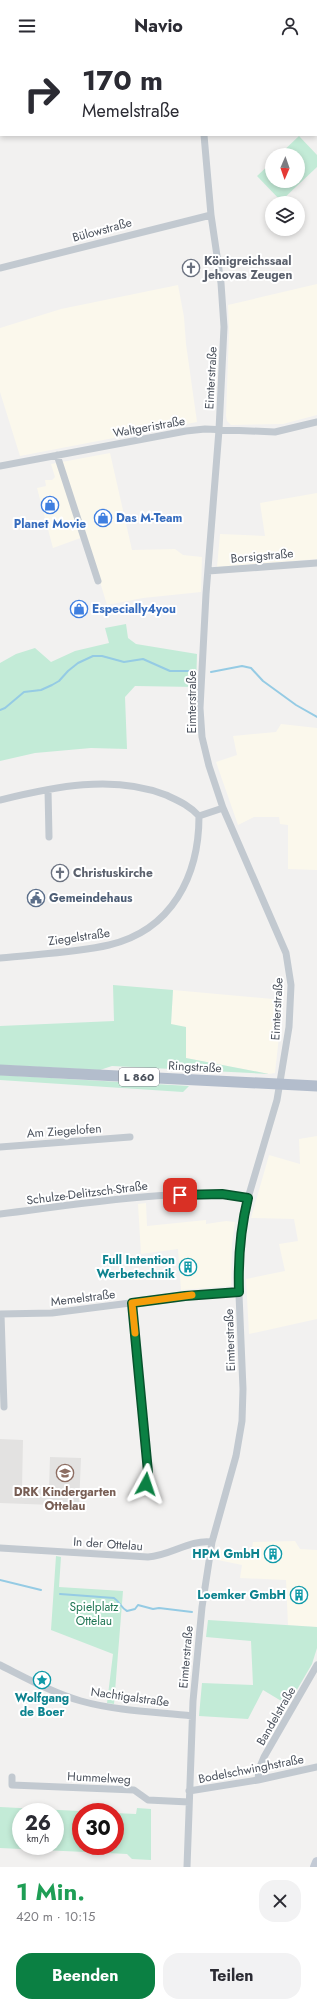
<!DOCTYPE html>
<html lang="de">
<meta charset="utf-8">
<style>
body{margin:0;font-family:Jost,sans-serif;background:#f2f2f3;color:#2b2b33;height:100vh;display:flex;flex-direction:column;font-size:15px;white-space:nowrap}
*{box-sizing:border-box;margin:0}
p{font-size:13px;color:#7c7c81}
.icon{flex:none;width:22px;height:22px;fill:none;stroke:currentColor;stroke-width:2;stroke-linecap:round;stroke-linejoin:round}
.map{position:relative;height:1815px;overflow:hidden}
.drawer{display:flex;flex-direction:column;background:#fff;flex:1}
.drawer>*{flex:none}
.guide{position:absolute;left:0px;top:0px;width:317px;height:84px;box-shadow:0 2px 6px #0003;background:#fff;color:#2b2b33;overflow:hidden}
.needle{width:26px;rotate:182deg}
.tools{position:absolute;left:265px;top:96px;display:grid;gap:8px}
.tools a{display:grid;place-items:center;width:40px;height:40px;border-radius:50%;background:#fff;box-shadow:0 2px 6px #0003;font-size:20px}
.speed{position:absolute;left:12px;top:1751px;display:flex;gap:8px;font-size:20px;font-weight:700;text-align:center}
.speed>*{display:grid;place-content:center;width:52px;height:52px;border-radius:50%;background:#fff;box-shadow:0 2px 6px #0003;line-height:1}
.speed small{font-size:10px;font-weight:400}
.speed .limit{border:6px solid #d22;background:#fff;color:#111}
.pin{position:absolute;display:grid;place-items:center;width:34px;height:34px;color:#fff;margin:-17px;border-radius:8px;box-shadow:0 2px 6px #0006}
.me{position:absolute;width:44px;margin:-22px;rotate:5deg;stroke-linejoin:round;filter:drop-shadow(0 0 3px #0008)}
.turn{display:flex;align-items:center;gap:14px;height:84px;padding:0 16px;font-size:18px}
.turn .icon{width:52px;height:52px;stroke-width:2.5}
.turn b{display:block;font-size:28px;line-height:34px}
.round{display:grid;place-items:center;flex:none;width:42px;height:42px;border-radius:16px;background:#f2f2f3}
.summary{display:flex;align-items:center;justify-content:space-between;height:68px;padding:0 16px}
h1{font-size:24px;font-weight:700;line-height:30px;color:#1e9e55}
.button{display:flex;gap:8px;margin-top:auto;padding:8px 16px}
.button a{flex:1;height:46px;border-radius:16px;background:#0b8043;color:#fff;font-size:16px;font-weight:700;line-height:46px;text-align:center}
.button a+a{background:#f2f2f3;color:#2b2b33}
header{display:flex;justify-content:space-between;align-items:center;height:52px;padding:0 16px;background:#fff;font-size:18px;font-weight:700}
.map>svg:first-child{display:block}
.commercial{fill:#fbf8ec}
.education{fill:#e3e2e1}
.green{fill:#c3ebd7;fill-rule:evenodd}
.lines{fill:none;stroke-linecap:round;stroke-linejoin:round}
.stream{stroke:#95cbe4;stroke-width:2}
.minor{stroke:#c2c9d0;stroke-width:7}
.tertiary{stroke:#c2c9d0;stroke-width:9}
.secondary{stroke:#c3cad5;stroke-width:10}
.primary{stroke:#b3bdcc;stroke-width:11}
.route-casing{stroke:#07532c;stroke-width:10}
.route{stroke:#0b8043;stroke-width:7}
.slow{stroke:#f59e0b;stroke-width:7}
.labels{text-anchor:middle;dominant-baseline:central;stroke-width:4;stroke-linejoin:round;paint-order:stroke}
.shield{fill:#fff;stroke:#80858d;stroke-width:1}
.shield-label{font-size:11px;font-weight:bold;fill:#4a515c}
.street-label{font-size:12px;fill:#4a515c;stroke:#fff}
.worship-label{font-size:12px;font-weight:bold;fill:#5b616d;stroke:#fff;text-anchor:start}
.shop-label{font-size:12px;font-weight:bold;fill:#366cbe;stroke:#fff;text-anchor:start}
.service-label{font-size:12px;font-weight:bold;fill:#4e5e75;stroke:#fff;text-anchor:start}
.culture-label{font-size:12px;font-weight:bold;fill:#0d838f;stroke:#fff;text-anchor:end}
.education-label{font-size:12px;font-weight:bold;fill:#785e54;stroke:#fff}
.park-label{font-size:12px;fill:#217755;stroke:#fff}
</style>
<header><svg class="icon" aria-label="menu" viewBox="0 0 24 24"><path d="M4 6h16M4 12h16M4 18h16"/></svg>Navio<svg class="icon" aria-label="person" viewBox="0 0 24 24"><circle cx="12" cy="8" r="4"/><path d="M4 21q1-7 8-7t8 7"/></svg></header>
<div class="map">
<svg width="317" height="1815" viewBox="0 0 317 1815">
<rect width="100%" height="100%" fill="#f2f1f0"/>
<path class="commercial" d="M317,232V363L283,372L231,373L227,369L226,364L229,280L228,253Z
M178,233L184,265L186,292L197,370L20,404L0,340V276L61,257Z
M110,401L132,498L175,497L183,503L202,505L201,540L143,546L107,553L86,484L53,496L37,436L46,434L45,428H52L55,425L51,412Z
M317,441V507L217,515L220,482L265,484L260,451Z
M281,672L317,676V818L288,817V773L280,772L279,765H254L238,773L216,710L237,703L233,684L276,680Z
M173,938L283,948L275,1021L269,1022L186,1006V975L171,973Z
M317,1084V1267L249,1282L246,1227L285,1219L279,1192L298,1189L294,1167L251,1166L269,1103L300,1112L299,1087Z
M146,1151L147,1174L206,1168V1172L226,1169L235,1170L232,1192L231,1234L181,1238L178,1197L141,1202L138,1152Z
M295,1489L300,1497L317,1498V1575L288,1573L286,1528L240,1526L242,1513L218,1508L219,1497L242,1502H251L253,1490Z"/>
<path class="education" d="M0,1387L23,1388L22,1436L49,1437L50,1405L81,1406L79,1454L0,1451Z"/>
<path class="green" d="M299,84L317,103V115L281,149L257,124L272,110V129H298V103H279Z
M126,572L128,586L136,592L197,602L196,635L135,634L125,645L127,697L91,696L35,701L0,709V611L16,602L35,596L51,610L75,599L109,591L105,576Z
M113,933L173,938L171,972L186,975V1006L269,1022L112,1014L100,1018L0,1013V974L114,969Z
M0,1023L189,1034L183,1040L0,1028Z
M56,1504L61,1505L59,1535L123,1539L114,1652L107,1651L113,1602L51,1578Z
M208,1568L317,1575V1596L312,1612L288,1653L263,1638L248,1667L199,1664L202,1631L253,1633L251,1589L206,1585Z
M0,1755L99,1760H81V1794H115V1761L136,1762L137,1756L151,1757V1808L132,1807L127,1802L0,1796ZM21,1760H55V1794H21Z"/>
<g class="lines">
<path class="stream" d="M211,620L242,614L251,616L263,629L296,653L317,665
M0,658L5,656L24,640L41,638L52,633L59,629L68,619L78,611L93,604H102L124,610L143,607L170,619H191
M0,1528L41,1538
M60,1542L114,1546C120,1550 121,1556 127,1559L135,1557L138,1553L153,1557L159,1556L192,1560"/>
<path class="minor" d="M186,0V1
M0,216L211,163
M57,403L98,529
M0,414L186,379L205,377L275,380L317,370
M208,519L317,511
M48,738L49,785
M0,748C53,735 113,722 166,743C179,749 189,753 199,764
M199,764L223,756
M0,906C36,902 74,901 109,893C172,878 199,824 199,764
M0,1095L130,1085
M0,1162C56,1155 113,1146 169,1143C195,1142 223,1140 248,1146
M131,1251L148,1420L146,1432
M0,1262L52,1261L185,1244L239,1240
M1,1262L4,1355
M0,1496L148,1505C170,1504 190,1487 212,1490
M0,1613C26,1626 53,1641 81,1649C117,1659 155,1660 192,1664
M12,1725V1733L134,1738L148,1748L189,1750
M258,1728L259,1717L264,1705L317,1613
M189,1739L258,1728L317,1715
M187,1815L193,1649L202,1555L212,1490L236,1404L242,1369L243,1337L238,1219L241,1181L248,1146L277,1048L289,975L291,933L286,901L223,756L209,714L202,685L200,656L206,542L219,378L224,275L221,231L211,163L204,83"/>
<path class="tertiary" d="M31,1L32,0
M0,53L1,52"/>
<path class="secondary" d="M315,1815L317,1810"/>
<path class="primary" d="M0,1018L317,1034"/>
</g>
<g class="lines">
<defs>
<path id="route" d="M146,1432L148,1420L132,1251L185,1244L239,1240C238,1208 240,1178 248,1146L222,1142L180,1143"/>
</defs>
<use href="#route" class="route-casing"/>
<use href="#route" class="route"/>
<path class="slow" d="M135,1281L132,1251L192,1243"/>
</g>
<defs>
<symbol id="church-ring" viewBox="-11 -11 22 22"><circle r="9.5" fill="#fff" stroke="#6b7280" stroke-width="1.5"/><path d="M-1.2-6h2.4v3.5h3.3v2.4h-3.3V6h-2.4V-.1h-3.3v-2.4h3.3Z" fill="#6b7280"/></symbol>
<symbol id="shop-ring" viewBox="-11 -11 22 22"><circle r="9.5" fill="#fff" stroke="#3f7fe0" stroke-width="1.5"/><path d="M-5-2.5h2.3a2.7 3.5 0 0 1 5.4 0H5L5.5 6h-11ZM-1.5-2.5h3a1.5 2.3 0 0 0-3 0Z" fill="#3f7fe0"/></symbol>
<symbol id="civic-ring" viewBox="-11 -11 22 22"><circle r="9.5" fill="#fff" stroke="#5c6f8a" stroke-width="1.5"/><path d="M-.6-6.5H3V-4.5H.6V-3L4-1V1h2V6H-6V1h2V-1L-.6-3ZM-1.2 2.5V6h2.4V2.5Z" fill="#5c6f8a"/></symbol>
<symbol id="building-ring" viewBox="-11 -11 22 22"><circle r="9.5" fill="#fff" stroke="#0f9aa8" stroke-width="1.5"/><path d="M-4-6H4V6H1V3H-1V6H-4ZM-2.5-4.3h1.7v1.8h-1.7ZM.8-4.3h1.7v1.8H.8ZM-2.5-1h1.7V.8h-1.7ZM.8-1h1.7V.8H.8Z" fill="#0f9aa8"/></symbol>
<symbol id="school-ring" viewBox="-11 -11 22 22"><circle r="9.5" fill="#fff" stroke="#8d6e63" stroke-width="1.5"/><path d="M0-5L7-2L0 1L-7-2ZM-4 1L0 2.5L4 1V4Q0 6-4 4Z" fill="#8d6e63"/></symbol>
<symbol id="sight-ring" viewBox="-11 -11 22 22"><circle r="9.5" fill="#fff" stroke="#0f9aa8" stroke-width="1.5"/><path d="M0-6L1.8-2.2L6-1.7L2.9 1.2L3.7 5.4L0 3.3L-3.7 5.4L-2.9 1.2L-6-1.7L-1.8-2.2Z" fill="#0f9aa8"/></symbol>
</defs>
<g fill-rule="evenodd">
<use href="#church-ring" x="181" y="206" width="20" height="20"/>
<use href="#shop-ring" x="40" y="443" width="20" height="20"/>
<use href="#shop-ring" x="93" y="456" width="20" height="20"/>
<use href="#shop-ring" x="69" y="547" width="20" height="20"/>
<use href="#church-ring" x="50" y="811" width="20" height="20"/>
<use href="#civic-ring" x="26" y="836" width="20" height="20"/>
<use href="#building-ring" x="178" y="1205" width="20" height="20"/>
<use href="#school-ring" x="55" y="1411" width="20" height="20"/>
<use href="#building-ring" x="263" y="1492" width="20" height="20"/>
<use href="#building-ring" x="289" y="1533" width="20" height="20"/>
<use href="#sight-ring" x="32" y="1618" width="20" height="20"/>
</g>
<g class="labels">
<rect class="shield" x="119" y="1016" width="40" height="18" rx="3"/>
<g class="shield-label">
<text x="139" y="1025">L 860</text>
</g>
<g class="street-label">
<text transform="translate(102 178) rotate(-15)">Bülowstraße</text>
<text transform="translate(211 326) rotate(-87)">Eimterstraße</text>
<text transform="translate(149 375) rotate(-10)">Waltgeristraße</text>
<text transform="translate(262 504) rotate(-5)">Borsigstraße</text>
<text transform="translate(192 650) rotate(-90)">Eimterstraße</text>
<text transform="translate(79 885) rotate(-8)">Ziegelstraße</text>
<text transform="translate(277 957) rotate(-87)">Eimterstraße</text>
<text transform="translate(195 1015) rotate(3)">Ringstraße</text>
<text transform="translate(64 1079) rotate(-4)">Am Ziegelofen</text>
<text transform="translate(87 1141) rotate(-7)">Schulze-Delitzsch-Straße</text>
<text transform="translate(83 1246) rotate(-7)">Memelstraße</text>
<text transform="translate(230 1288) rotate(-92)">Eimterstraße</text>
<text transform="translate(108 1492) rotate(4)">In der Ottelau</text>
<text transform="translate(186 1605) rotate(-85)">Eimterstraße</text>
<text transform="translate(130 1645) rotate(8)">Nachtigalstraße</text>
<text transform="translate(276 1664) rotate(-60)">Bandelstraße</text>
<text transform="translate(251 1717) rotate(-11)">Bodelschwinghstraße</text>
<text transform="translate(99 1726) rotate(3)">Hummelweg</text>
</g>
<g class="worship-label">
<text x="204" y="209">Königreichssaal<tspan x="204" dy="14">Jehovas Zeugen</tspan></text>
<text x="73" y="821">Christuskirche</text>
</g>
<g class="shop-label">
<text x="116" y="466">Das M-Team</text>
<text x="50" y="472" text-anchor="middle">Planet Movie</text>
<text x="92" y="557">Especially4you</text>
</g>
<g class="service-label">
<text x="49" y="846">Gemeindehaus</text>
</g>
<g class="culture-label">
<text x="175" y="1208">Full Intention<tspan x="175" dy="14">Werbetechnik</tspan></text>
<text x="260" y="1502">HPM GmbH</text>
<text x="286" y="1543">Loemker GmbH</text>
<text x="42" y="1646" text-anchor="middle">Wolfgang<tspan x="42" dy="14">de Boer</tspan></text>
</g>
<g class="education-label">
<text x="65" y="1440">DRK Kindergarten<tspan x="65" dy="14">Ottelau</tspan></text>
</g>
<g class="park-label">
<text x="94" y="1555">Spielplatz<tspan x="94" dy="14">Ottelau</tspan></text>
</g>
</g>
</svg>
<div class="tools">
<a><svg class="needle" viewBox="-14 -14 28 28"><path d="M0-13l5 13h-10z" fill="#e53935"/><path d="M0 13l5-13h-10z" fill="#7c7c81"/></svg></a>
<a><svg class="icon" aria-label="layers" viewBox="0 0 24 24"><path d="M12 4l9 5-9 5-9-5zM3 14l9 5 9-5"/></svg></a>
</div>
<div class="speed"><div>26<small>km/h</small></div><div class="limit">30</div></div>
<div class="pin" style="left:180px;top:1143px;background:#d93025"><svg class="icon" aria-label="arrive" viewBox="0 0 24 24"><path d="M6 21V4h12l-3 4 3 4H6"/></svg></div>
<svg class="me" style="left:146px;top:1432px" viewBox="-20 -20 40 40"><path d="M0-17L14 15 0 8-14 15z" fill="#0b8043" stroke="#fff" stroke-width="4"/></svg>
<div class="guide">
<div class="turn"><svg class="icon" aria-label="right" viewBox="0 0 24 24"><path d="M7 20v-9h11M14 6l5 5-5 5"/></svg><div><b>170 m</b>Memelstraße</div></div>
</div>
</div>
<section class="drawer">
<div class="summary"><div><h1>1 Min.</h1><p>420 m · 10:15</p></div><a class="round"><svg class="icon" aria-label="close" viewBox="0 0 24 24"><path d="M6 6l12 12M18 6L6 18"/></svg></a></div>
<div class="button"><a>Beenden</a><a>Teilen</a></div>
</section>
